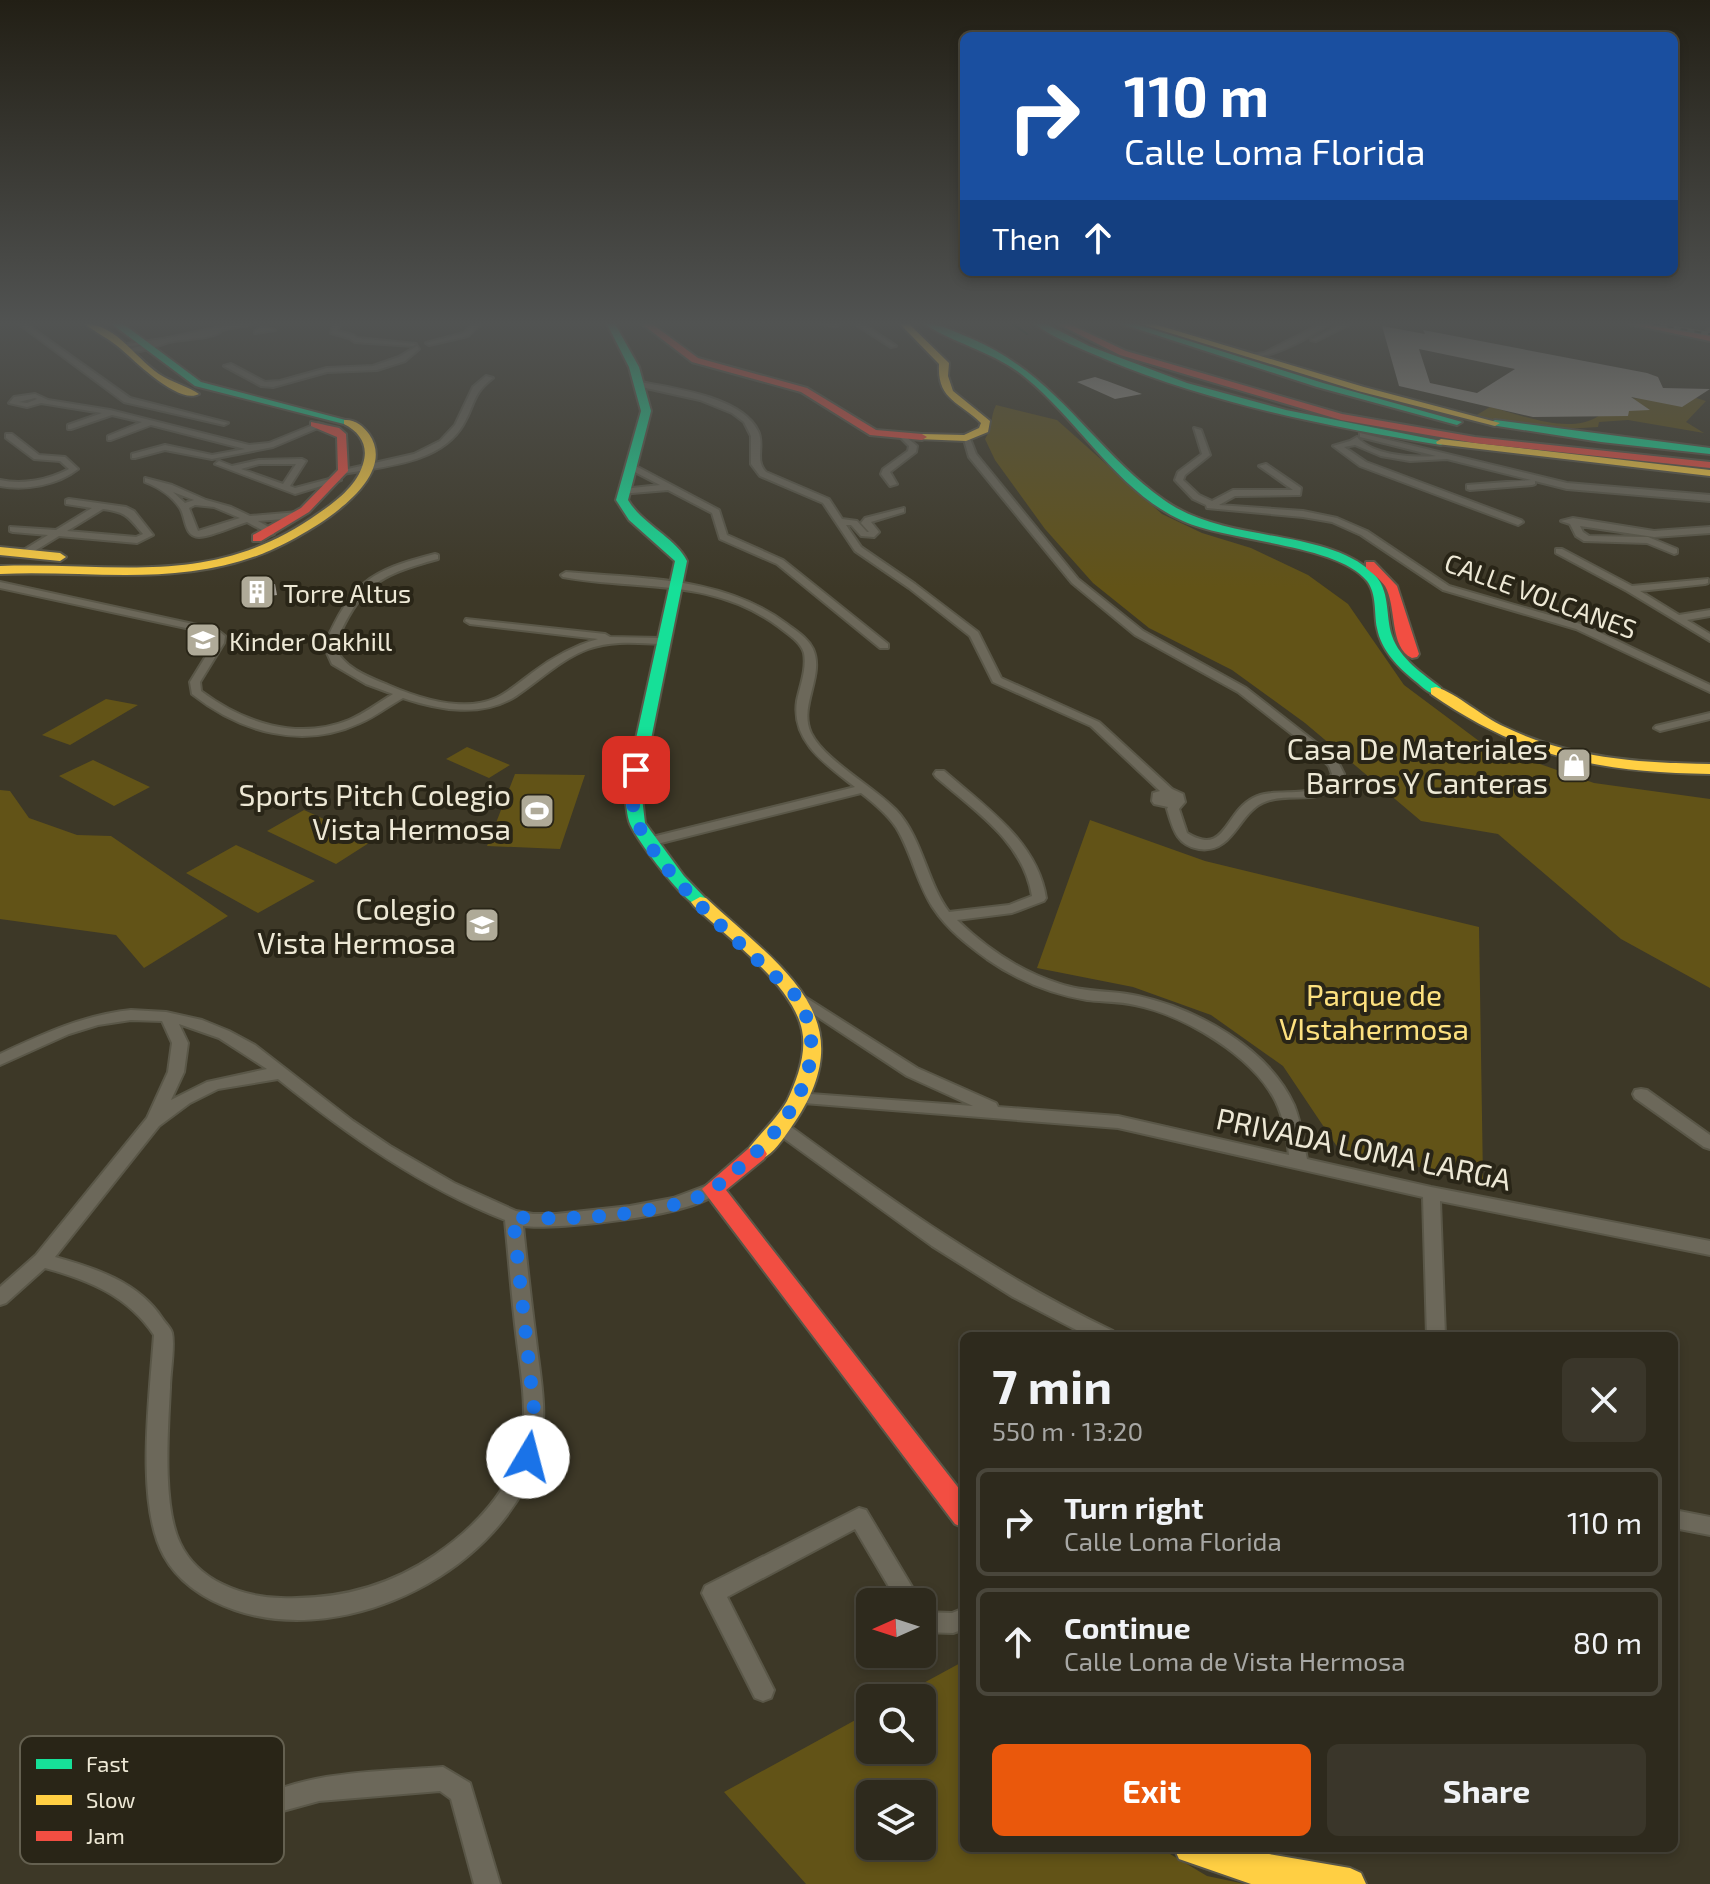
<!DOCTYPE html>
<meta charset="utf-8">
<style>
body{margin:0;font-family:"Exo 2",sans-serif;background:#3a362a;color:#f1f3f6;height:100vh;display:flex;flex-direction:column;font-size:30px;white-space:nowrap}
*{box-sizing:border-box;margin:0}
p{font-size:26px;color:#a7a7a4}
.icon{flex:none;width:44px;height:44px;fill:none;stroke:currentColor;stroke-width:2;stroke-linecap:round;stroke-linejoin:round}
.map{position:relative;flex:1;overflow:hidden}
.drawer{position:absolute;left:960px;top:1332px;width:718px;height:520px;display:flex;flex-direction:column;background:#2e2a1d;border-radius:12px;box-shadow:0 4px 12px #0003,0 0 0 2px #49463b}
.drawer>*{flex:none}
.top-card{position:absolute;left:960px;top:32px;width:718px;height:244px;border-radius:12px;box-shadow:0 4px 12px #0003,0 0 0 2px #49463b;background:#1a4fa0;color:#fff;overflow:hidden}
.needle{width:52px;rotate:267deg}
.controls{position:absolute;left:856px;top:1588px;display:grid;gap:16px}
.controls a{display:grid;place-items:center;width:80px;height:80px;border-radius:12px;background:#2e2a1d;box-shadow:0 4px 12px #0003,0 0 0 2px #49463b;font-size:40px}
.pin{position:absolute;display:grid;place-items:center;width:68px;height:68px;color:#fff;margin:-34px;border-radius:16px;box-shadow:0 4px 12px #0006}
.me{position:absolute;width:88px;margin:-44px;rotate:8deg;stroke-linejoin:round;filter:drop-shadow(0 0 6px #0008)}
.turn{display:flex;align-items:center;gap:28px;height:168px;padding:0 32px;font-size:36px}
.turn .icon{width:104px;height:104px;stroke-width:2.5}
.turn b{display:block;font-size:56px;line-height:68px}
.then{display:flex;align-items:center;height:76px;padding:0 32px;background:#0003;gap:16px;font-size:30px}
.round{display:grid;place-items:center;flex:none;width:84px;height:84px;border-radius:12px;background:#3a362a}
.headline{display:flex;align-items:center;justify-content:space-between;height:136px;padding:0 32px}
h1{font-size:48px;font-weight:700;line-height:60px}
.action{display:flex;gap:16px;margin-top:auto;padding:16px 32px}
.action a{flex:1;height:92px;border-radius:12px;background:#ea580c;color:#fff;font-size:32px;font-weight:700;line-height:92px;text-align:center}
.action a+a{background:#3a362a;color:#f1f3f6}
ul{padding:0;list-style:none}
li{display:flex;align-items:center;gap:24px;height:108px;margin:0 16px 12px;padding:0 16px;border:4px solid #49463b;border-radius:12px}
li div{flex:1}
li b{display:block;font-size:30px}
li em{font-style:normal}
.map>svg:first-child{display:block}
.green{fill:#625317;fill-rule:evenodd}
.lines{fill:none;stroke-linecap:round;stroke-linejoin:round}
.stream{stroke:#05351a;stroke-width:2}
.building{fill:#a19c92;fill-rule:evenodd}
.street-casing{stroke:#5a5748;stroke-width:4}
.fast-casing{stroke:#5a5748;stroke-width:4}
.slow-casing{stroke:#5a5748;stroke-width:4}
.jam-casing{stroke:#5a5748;stroke-width:4}
.street{fill:#6c685a;fill-rule:evenodd}
.fast{fill:#16e098;fill-rule:evenodd}
.slow{fill:#ffcf43;fill-rule:evenodd}
.jam{fill:#f24e42;fill-rule:evenodd}
.rail-casing{stroke:#79766a;stroke-width:4}
.rail{stroke:#292517;stroke-width:2;stroke-dasharray:7;stroke-linecap:butt}
.route{stroke:#1a73e8;stroke-width:14;stroke-dasharray:0 25.2}
.labels{text-anchor:middle;dominant-baseline:central;stroke-width:8;stroke-linejoin:round;paint-order:stroke}
.far-poi-label{font-size:26px;fill:#ede8d5;stroke:#292517;text-anchor:start}
.far-street-label{font-size:26px;fill:#ede8d5;stroke:#292517}
.poi-label{font-size:30px;fill:#ede8d5;stroke:#292517;text-anchor:end}
.park-label{font-size:30px;fill:#fde17f;stroke:#292517}
.street-label{font-size:30px;fill:#ede8d5;stroke:#292517}
.key{fill:#292517;stroke:#646050;stroke-width:2}
.key-label{font-size:22px;fill:#ede8d5}
</style>
<div class="map">
<svg width="1710" height="1884" viewBox="0 0 1710 1884">
<rect width="100%" height="100%" fill="#3d3827"/>
<path class="green" d="M1693,397L1706,401L1686,422L1704,433L1628,420L1599,422L1598,427L1548,430L1475,416L1490,407C1520,414 1567,435 1597,417C1604,413 1609,406 1615,399Z
M996,405L1057,420L1162,514L1202,533L1251,548L1308,575L1348,604L1404,685L1483,744L1594,783L1710,799V988L1621,939L1498,834L1421,821L1305,723L1232,670L1149,628L1093,583L1045,529L995,460L985,439C993,427 990,417 996,405Z
M106,699L138,705L70,745L42,735Z
M467,747L510,765L489,778L446,759Z
M93,760L150,787L114,806L59,776Z
M515,774L585,775L560,849L487,846Z
M0,790L10,791L29,818L77,835L111,836L228,916L144,968L116,935L0,919Z
M304,810L372,841L336,864L267,831Z
M1090,820L1205,861L1479,927L1483,1180L1340,1151L1283,1066L1211,1015L1133,987L1037,968Z
M236,845L315,881L258,913L186,873Z
M964,1661V1848H1160L1207,1876L1245,1884H806L724,1792L870,1712V1750H922V1698H896ZM870,1794H922V1846H870Z"/>
<g class="lines">
<path class="stream" d="M1013,324L1027,334"/>
</g>
<path class="building" d="M1382,326L1425,334L1423,330L1647,373L1658,377L1663,388L1710,389L1682,407L1631,397L1650,410L1629,411L1628,416L1533,417L1399,386ZM1419,349L1515,369L1477,393L1430,383Z
M1095,377L1107,381L1142,394L1115,399L1077,382Z
M264,582L265,585L275,584L277,595L270,596L271,599L246,600L243,585Z"/>
<g class="lines">
<defs>
<path id="street" d="M19,324H26L130,398L228,423L224,425L124,402Z
M235,324H252L221,330L220,332C207,340 185,338 169,342C161,344 153,349 144,350C137,352 131,352 126,350L148,344L122,347L119,345L163,339Z
M334,324H340L337,331L353,335L357,338L416,344L413,346L355,342L349,338L331,333Z
M473,324H480L468,336L429,345L426,343L464,333Z
M821,324H840L837,326Z
M855,324H863L896,346L891,347Z
M1321,324H1329C1310,337 1266,363 1243,356L1264,353Z
M1342,324H1350L1316,341L1311,340Z
M262,327L275,330L255,333V331Z
M1710,328V333L1707,332V330Z
M417,346L419,349L405,361L377,370L327,372L273,387L261,386L224,366L231,364L265,382L280,381L327,368L373,366L399,357Z
M486,376L493,378C471,395 476,403 463,425C440,464 383,466 343,474L339,471L414,454L440,441L455,425L473,387Z
M640,382C673,388 742,397 758,431C765,445 754,460 766,472L829,499L842,519L857,521L867,532H869L861,523L865,518L904,508V512L871,522L879,532L874,537L861,536L851,525H846L861,547L915,584L978,632L1001,678L1099,722L1172,789L1183,794L1185,802L1179,809L1187,833C1226,857 1224,813 1253,798C1278,785 1315,803 1332,774L1329,766L1315,752L1238,692L1135,635L1072,583L969,457L963,436H969L976,454L1078,579L1143,631L1246,688L1323,748L1338,762L1344,774C1324,810 1298,791 1267,801C1238,810 1235,854 1199,849C1176,845 1173,828 1167,809L1168,807L1154,804L1152,801L1153,793L1160,791L1091,726L993,682L970,636L909,588L855,551L823,503L760,476L751,464V436L744,422L732,413L700,400L637,386V382Z
M35,394L48,400L110,410L249,445L269,443L318,423L325,425L273,447L212,459L165,450L135,458H132V454L165,445L212,455L245,449L151,425L111,440H108V436L142,422L112,415L71,429H68V425L102,413L41,403L27,407L9,403L14,397ZM35,398L37,399L27,403L19,402Z
M1194,428L1201,430L1210,455L1185,475L1183,480L1199,495L1212,501L1233,490H1293L1259,466L1266,464L1301,488L1300,495L1235,496L1219,505L1303,511L1337,518L1367,531L1449,586L1584,625L1710,685V692L1576,629L1443,590L1361,535L1332,522L1303,517L1207,508L1206,505L1193,499L1175,480L1178,472L1202,454Z
M1360,433L1567,483L1710,495V501L1567,489L1535,481V484L1532,485L1470,490L1467,489V485L1531,480L1447,459L1410,461L1381,456L1355,445L1344,447L1366,462L1521,520L1523,522L1518,525L1360,466L1333,446L1350,441L1357,437C1372,455 1410,458 1436,456L1360,437Z
M6,434H12L39,455L65,457L78,469C58,485 25,491 0,486V480C23,485 48,480 69,469L60,461L34,459L6,438Z
M905,436L917,446L916,452L890,472L897,484L890,486L881,474L883,469L908,451L909,446L901,438Z
M302,459L306,461L290,486L295,488L337,477L341,480L295,494L215,464L219,461L232,466L259,460ZM259,464H296L283,484L241,469Z
M630,463L719,510L727,535L783,560L888,644V648H880L777,564L720,539L712,513L668,490L620,494L619,492L623,489L660,485L627,468V464Z
M145,478L172,485L206,500L231,507L250,516L298,512L302,515L298,518L258,521L274,530V534L271,535L247,522C233,526 214,536 199,537C184,537 186,517 180,508C172,496 158,487 145,482ZM173,492L194,500L185,503ZM195,505L214,507L240,518L198,531L189,508Z
M69,499L126,507L134,511L153,535L137,543L59,536L28,555H22V551L48,535L13,532L10,531V527L56,530L92,508L66,504V500ZM103,509C126,512 128,516 143,534L136,537L67,531Z
M1573,518L1654,531L1710,527V533L1654,537L1580,526L1583,532L1589,536L1648,537L1677,549V553L1674,554L1647,543L1584,541L1576,536L1570,524L1561,521Z
M1556,549H1562L1632,586L1708,579V583L1705,584L1640,591L1679,615L1710,610V616L1687,620L1710,634V641L1627,591L1556,553Z
M435,554L438,555V559C375,576 361,586 334,646C344,668 366,676 388,685C418,698 463,713 496,698C509,692 520,682 532,673C552,658 573,646 598,639L470,624L465,621L466,619L605,634L610,637L662,638L667,641L662,644C638,643 612,640 588,649C561,659 540,680 516,696C482,718 439,710 403,698C388,706 375,717 360,723C302,750 240,732 192,694L190,682L214,643L215,637L209,633L0,588V582L216,629L225,636L224,643L200,682L201,691C244,723 297,741 349,720C364,714 378,703 393,694L366,684L332,664L324,646C352,583 368,571 435,554Z
M566,572C642,579 723,576 787,624C796,631 808,638 813,649C825,676 798,706 811,733C825,761 873,786 896,810C923,839 926,881 949,912L1009,905L1032,896C1024,842 974,810 936,777L934,774L936,771H944C985,807 1037,841 1046,898L1044,901L1012,913L957,920C986,948 1021,972 1060,984C1085,993 1112,990 1138,996C1197,1009 1268,1048 1294,1105C1301,1122 1303,1141 1307,1159L1431,1187L1710,1241V1255L1440,1201L1445,1336H1427L1423,1197L1118,1128L791,1102L789,1098L791,1094L797,1093L973,1106L907,1076L792,1000L790,997L792,994L797,992L917,1068L996,1103L998,1107L1118,1116L1289,1155C1287,1137 1284,1119 1276,1102C1254,1056 1184,1015 1135,1005C1119,1001 1103,1002 1087,1000C1051,994 1017,980 987,959C968,945 947,929 934,909C917,884 912,853 896,827C887,814 874,803 861,793L649,846L644,845L643,842L644,839L855,787C827,765 791,742 797,701C800,686 807,669 804,653C801,642 788,634 779,627C712,577 639,591 563,577L561,575Z
M1710,713V719L1660,731L1654,728L1656,726Z
M131,1010L166,1012L202,1020L229,1031L255,1045L353,1121L390,1146L454,1183L516,1211L533,1214H556L630,1206L673,1198L713,1183L719,1185L721,1189C702,1216 557,1230 523,1226C527,1264 531,1302 536,1340C540,1377 549,1416 538,1454C505,1569 348,1649 235,1610C206,1600 179,1583 164,1556C135,1504 150,1395 154,1335C128,1296 89,1280 45,1268L6,1303L0,1305V1287L36,1255L147,1118L168,1072L172,1043L162,1021L131,1020L98,1025L69,1034L0,1065V1054C43,1034 83,1015 131,1010ZM179,1024L219,1038L267,1069L207,1082L171,1100L184,1072L188,1043ZM278,1079C348,1135 421,1187 505,1220C509,1260 512,1301 517,1341C521,1374 528,1409 521,1443C512,1490 473,1529 435,1555C388,1587 338,1600 281,1598C242,1597 198,1581 180,1543C162,1506 168,1429 170,1388C170,1373 175,1347 172,1333C171,1328 165,1323 162,1318C138,1282 95,1268 55,1257L159,1126L190,1103L218,1089Z
M1641,1089L1647,1090L1710,1135V1149L1704,1147L1635,1098L1633,1094L1635,1090Z
M781,1122L787,1124C891,1200 995,1275 1113,1331L1115,1336H1088L1013,1297L932,1246L775,1132L773,1128L775,1124Z
M859,1508L866,1510L921,1602H898L855,1529L727,1597L774,1690L771,1698L763,1701L755,1698L702,1593L705,1586Z
M1674,1510L1710,1517V1535L1674,1528Z
M964,1608V1629L953,1633L922,1632V1612L952,1613Z
M443,1767L470,1783L500,1884H474L451,1799L440,1791L319,1801L279,1812L237,1834L228,1831L225,1822C229,1811 238,1808 248,1803C307,1770 377,1772 443,1767Z"/>
<path id="fast" d="M112,324H122L130,329L201,382L353,422L348,425L195,386Z
M607,324H615L639,367L651,411L628,500C643,525 676,538 687,561L641,789L645,823L684,876L709,902L700,907C685,904 633,836 629,821C626,811 626,799 625,789L675,561L629,520L616,500L641,411L629,367Z
M925,324C941,324 955,332 970,338C1059,376 1091,448 1164,500C1225,544 1323,527 1373,573C1391,590 1385,615 1392,636C1400,659 1423,674 1441,688V694C1430,696 1424,688 1415,681C1398,667 1381,650 1377,628C1374,613 1377,594 1367,581C1338,544 1229,542 1183,521C1118,492 1080,422 1026,378C994,351 956,345 925,324Z
M1035,324H1046L1089,346L1187,383L1286,410L1446,442L1441,445C1327,426 1212,404 1105,359C1082,349 1055,339 1035,324Z
M1122,324H1135L1323,383L1462,422L1457,425L1317,387Z
M1495,420L1710,448V454L1601,442L1491,425L1490,423Z"/>
<path id="slow" d="M85,324C118,324 137,362 164,377C175,383 189,387 199,394C179,405 136,362 121,349C110,339 96,333 85,324Z
M900,324H909L949,363L948,376L953,391L990,421L988,432L966,441L918,439L917,437L922,434L964,435L979,428L981,423C959,401 937,400 939,364Z
M1141,324H1154L1364,387L1500,423L1495,426L1358,391Z
M344,420C355,419 363,426 369,434C404,484 294,542 259,555C174,587 88,570 0,574V566C119,562 213,589 319,513C337,501 357,485 363,464C369,446 360,432 344,424Z
M1441,439L1710,470V476L1437,444L1436,442Z
M0,547L60,553L66,557L60,561L0,555Z
M1436,687C1458,694 1482,717 1505,727C1569,758 1640,763 1710,764V774C1600,772 1523,758 1431,694V688Z
M700,897L706,898C782,969 869,1019 790,1129C780,1143 767,1165 748,1159L745,1154C757,1135 776,1121 787,1101C797,1080 807,1053 802,1030C793,985 726,936 694,906L691,902Z
M1174,1848H1234L1350,1868L1361,1873L1366,1884H1251L1179,1859Z"/>
<path id="jam" d="M642,324H652L698,358L807,388L876,430L922,434L927,437L922,440L870,435L801,392L692,362Z
M1058,324H1069L1126,351L1342,414L1475,437L1710,462V468L1475,443L1341,420L1120,355Z
M1629,324H1648L1710,335V341Z
M311,422L339,428L346,434L348,471L309,512L261,541H253V535L301,508L338,470L337,437L311,426Z
M1366,562H1374L1397,586L1419,654L1417,657L1412,658C1389,648 1397,606 1385,586C1380,579 1372,573 1366,568Z
M756,1146L764,1149L767,1154L764,1159L726,1190L964,1495V1528L955,1524L702,1189L748,1149Z"/>
</defs>
<use href="#street" class="street-casing"/>
<use href="#fast" class="fast-casing"/>
<use href="#slow" class="slow-casing"/>
<use href="#jam" class="jam-casing"/>
<use href="#street" class="street"/>
<use href="#fast" class="fast"/>
<use href="#slow" class="slow"/>
<use href="#jam" class="jam"/>
<defs>
<path id="rail" d="M1653,324L1710,334"/>
</defs>
<use href="#rail" class="rail-casing"/>
<use href="#rail" class="rail"/>
</g>
<linearGradient id="sky" x2="0" y2="1"><stop stop-color="#221f15"/><stop offset="0.55" stop-color="#515352"/><stop offset="1" stop-color="#515352" stop-opacity="0"/></linearGradient>
<rect width="1710" height="588" fill="url(#sky)"/>
<g class="lines">
<path class="route" d="M528,1457L534,1410L513,1217C564,1221 648,1216 696,1198C713,1191 728,1177 741,1166C790,1124 836,1058 796,996C750,951 664,881 638,824C630,807 633,788 636,770"/>
</g>
<defs>
<symbol id="building-square" viewBox="-11 -11 22 22"><rect x="-9" y="-9" width="18" height="18" rx="4" fill="#afaa98" stroke="#292517"/><path d="M-4-6H4V6H1V3H-1V6H-4ZM-2.5-4.3h1.7v1.8h-1.7ZM.8-4.3h1.7v1.8H.8ZM-2.5-1h1.7V.8h-1.7ZM.8-1h1.7V.8H.8Z" fill="#fff"/></symbol>
<symbol id="school-square" viewBox="-11 -11 22 22"><rect x="-9" y="-9" width="18" height="18" rx="4" fill="#afaa98" stroke="#292517"/><path d="M0-5L7-2L0 1L-7-2ZM-4 1L0 2.5L4 1V4Q0 6-4 4Z" fill="#fff"/></symbol>
<symbol id="shop-square" viewBox="-11 -11 22 22"><rect x="-9" y="-9" width="18" height="18" rx="4" fill="#afaa98" stroke="#292517"/><path d="M-5-2.5h2.3a2.7 3.5 0 0 1 5.4 0H5L5.5 6h-11ZM-1.5-2.5h3a1.5 2.3 0 0 0-3 0Z" fill="#fff"/></symbol>
<symbol id="stadium-square" viewBox="-11 -11 22 22"><rect x="-9" y="-9" width="18" height="18" rx="4" fill="#afaa98" stroke="#292517"/><path d="M0-5a6.5 5 0 1 0 0 10a6.5 5 0 1 0 0-10ZM-3.5-1.8h7v3.6h-7Z" fill="#fff"/></symbol>
</defs>
<g fill-rule="evenodd">
<use href="#building-square" x="237" y="572" width="40" height="40"/>
<use href="#school-square" x="183" y="620" width="40" height="40"/>
<use href="#shop-square" x="1554" y="745" width="40" height="40"/>
<use href="#stadium-square" x="517" y="791" width="40" height="40"/>
<use href="#school-square" x="462" y="905" width="40" height="40"/>
</g>
<g class="labels">
<g class="far-poi-label">
<text x="283" y="592">Torre Altus</text>
<text x="229" y="640">Kinder Oakhill</text>
</g>
<g class="far-street-label">
<text transform="translate(1541 595) rotate(20)">CALLE VOLCANES</text>
</g>
<g class="poi-label">
<text x="1548" y="748">Casa De Materiales<tspan x="1548" dy="34">Barros Y Canteras</tspan></text>
<text x="511" y="794">Sports Pitch Colegio<tspan x="511" dy="34">Vista Hermosa</tspan></text>
<text x="456" y="908">Colegio<tspan x="456" dy="34">Vista Hermosa</tspan></text>
</g>
<g class="park-label">
<text x="1374" y="994">Parque de<tspan x="1374" dy="34">VIstahermosa</tspan></text>
</g>
<g class="street-label">
<text transform="translate(1364 1148) rotate(12)">PRIVADA LOMA LARGA</text>
</g>
</g>
<rect x="20" y="1736" width="264" height="128" rx="12" class="key"/>
<rect x="36" y="1759" width="36" height="10" fill="#16e098"/>
<rect x="36" y="1795" width="36" height="10" fill="#ffcf43"/>
<rect x="36" y="1831" width="36" height="10" fill="#f24e42"/>
<g class="key-label">
<text x="86" y="1772">Fast</text>
<text x="86" y="1808">Slow</text>
<text x="86" y="1844">Jam</text>
</g>
</svg>
<div class="controls">
<a><svg class="needle" viewBox="-14 -14 28 28"><path d="M0-13l5 13h-10z" fill="#e53935"/><path d="M0 13l5-13h-10z" fill="#a7a7a4"/></svg></a>
<a><svg class="icon" aria-label="search" viewBox="0 0 24 24"><circle cx="10" cy="10" r="6"/><path d="M15 15l6 6"/></svg></a>
<a><svg class="icon" aria-label="layers" viewBox="0 0 24 24"><path d="M12 4l9 5-9 5-9-5zM3 14l9 5 9-5"/></svg></a>
</div>
<div class="pin" style="left:636px;top:770px;background:#d93025"><svg class="icon" aria-label="arrive" viewBox="0 0 24 24"><path d="M6 21V4h12l-3 4 3 4H6"/></svg></div>
<svg class="me" style="left:528px;top:1457px" viewBox="-20 -20 40 40"><circle r="19" fill="#fff"/><path d="M0-13L10 11 0 6-10 11z" fill="#1a73e8"/></svg>
<div class="top-card">
<div class="turn"><svg class="icon" aria-label="right" viewBox="0 0 24 24"><path d="M7 20v-9h11M14 6l5 5-5 5"/></svg><div><b>110 m</b>Calle Loma Florida</div></div>
<div class="then">Then<svg class="icon" aria-label="ahead" viewBox="0 0 24 24"><path d="M12 20V5M6 11l6-6 6 6"/></svg></div>
</div>
<section class="drawer">
<div class="headline"><div><h1>7 min</h1><p>550 m · 13:20</p></div><a class="round"><svg class="icon" aria-label="close" viewBox="0 0 24 24"><path d="M6 6l12 12M18 6L6 18"/></svg></a></div>
<ul>
<li><svg class="icon" aria-label="right" viewBox="0 0 24 24"><path d="M7 20v-9h11M14 6l5 5-5 5"/></svg><div><b>Turn right</b><p>Calle Loma Florida</p></div><em>110 m</em></li>
<li><svg class="icon" aria-label="ahead" viewBox="0 0 24 24"><path d="M12 20V5M6 11l6-6 6 6"/></svg><div><b>Continue</b><p>Calle Loma de Vista Hermosa</p></div><em>80 m</em></li>
</ul>
<div class="action"><a>Exit</a><a>Share</a></div>
</section>
</div>
